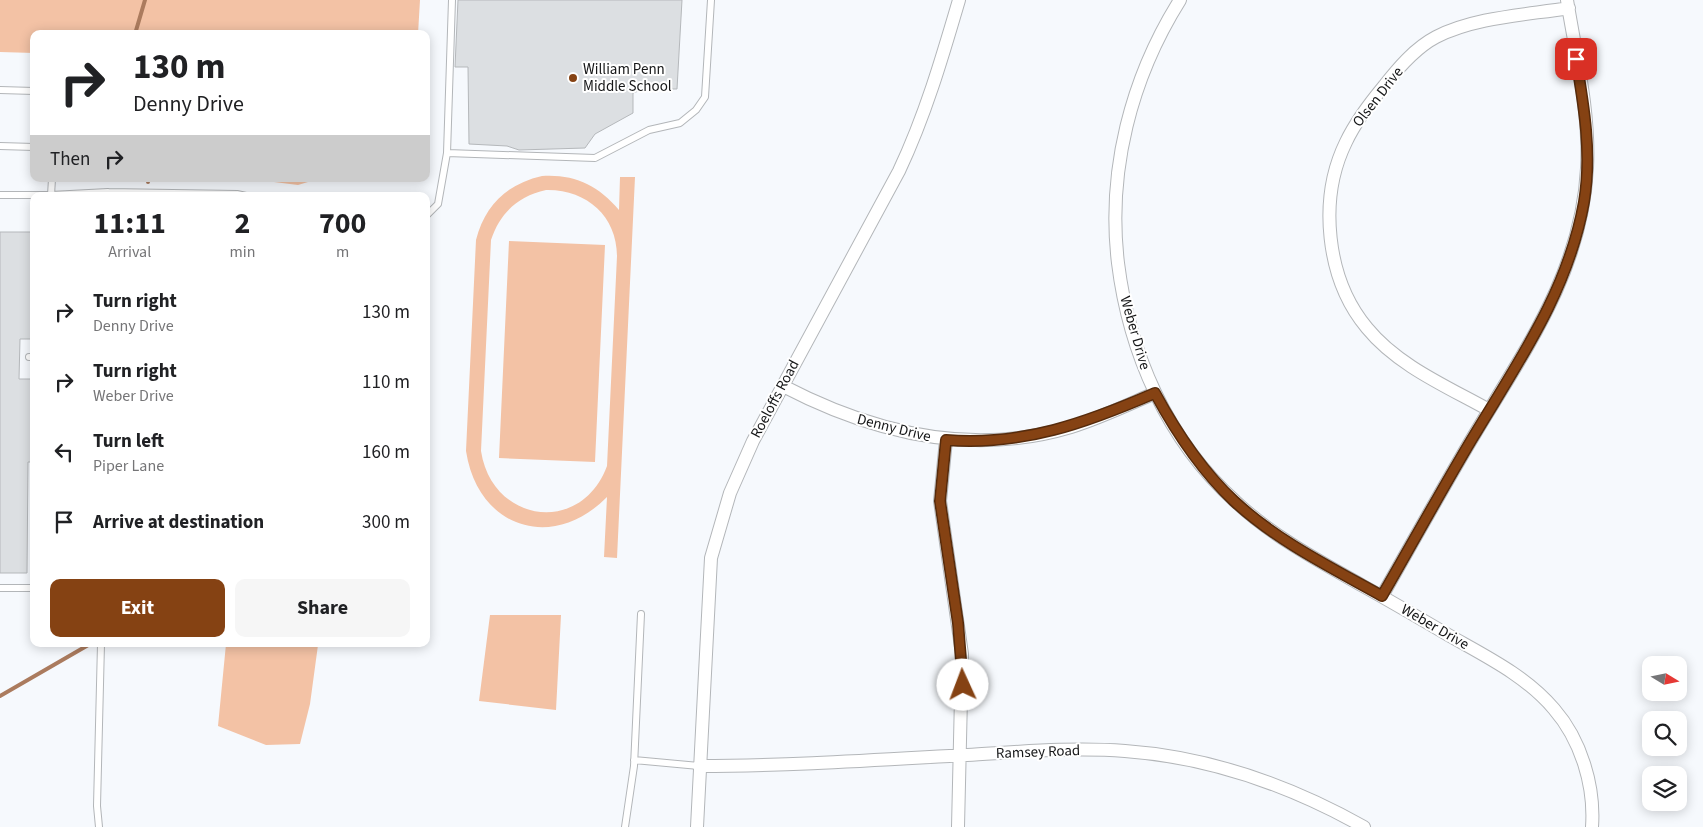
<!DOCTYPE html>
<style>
body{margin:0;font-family:"Source Sans 3",sans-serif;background:#f6f6f6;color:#202124;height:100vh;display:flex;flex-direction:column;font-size:19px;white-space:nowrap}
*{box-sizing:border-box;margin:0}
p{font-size:16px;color:#757577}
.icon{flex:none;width:28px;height:28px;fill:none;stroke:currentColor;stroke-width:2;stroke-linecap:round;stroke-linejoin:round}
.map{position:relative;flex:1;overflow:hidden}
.details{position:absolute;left:30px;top:192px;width:400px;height:455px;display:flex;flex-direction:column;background:#fff;border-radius:10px;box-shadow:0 2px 12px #0003}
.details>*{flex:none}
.top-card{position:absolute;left:30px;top:30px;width:400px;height:152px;border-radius:10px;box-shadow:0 2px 12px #0003;background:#fff;color:#202124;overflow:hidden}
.needle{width:32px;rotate:100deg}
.tools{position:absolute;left:1642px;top:656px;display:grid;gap:10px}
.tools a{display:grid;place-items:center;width:45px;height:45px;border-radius:10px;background:#fff;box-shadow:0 2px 12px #0003;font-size:25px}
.pin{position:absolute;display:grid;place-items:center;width:42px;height:42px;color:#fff;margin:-21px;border-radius:10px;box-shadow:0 2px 8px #0006}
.me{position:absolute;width:55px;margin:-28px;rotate:358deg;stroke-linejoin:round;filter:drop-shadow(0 0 4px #0008)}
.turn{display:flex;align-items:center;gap:18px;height:105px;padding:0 20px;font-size:22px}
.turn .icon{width:65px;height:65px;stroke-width:2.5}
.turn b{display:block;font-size:35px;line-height:42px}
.then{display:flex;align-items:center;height:48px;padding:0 20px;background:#0003;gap:10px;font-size:19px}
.eta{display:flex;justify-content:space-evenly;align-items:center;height:85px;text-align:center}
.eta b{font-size:30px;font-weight:700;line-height:35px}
.action{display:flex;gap:10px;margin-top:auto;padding:10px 20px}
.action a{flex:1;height:58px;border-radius:10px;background:#854213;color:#fff;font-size:20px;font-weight:700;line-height:58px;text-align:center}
.action a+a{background:#f6f6f6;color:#202124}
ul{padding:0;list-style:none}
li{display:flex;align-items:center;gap:15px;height:70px;padding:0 20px}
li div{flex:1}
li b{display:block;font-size:19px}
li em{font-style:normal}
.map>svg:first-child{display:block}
.green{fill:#f3c2a5;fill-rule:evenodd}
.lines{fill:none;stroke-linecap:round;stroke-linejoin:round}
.stream{stroke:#ab7b5e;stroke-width:4}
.building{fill:#dcdfe2;stroke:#b5b8bb}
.lane-casing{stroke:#b3b6b9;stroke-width:8}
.street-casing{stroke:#b3b6b9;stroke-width:14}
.lane{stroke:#fff;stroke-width:6}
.street{stroke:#fff;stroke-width:12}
.route-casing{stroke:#562b0c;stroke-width:12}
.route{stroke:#854213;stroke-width:9}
.poi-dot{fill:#854213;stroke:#fff;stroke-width:2}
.labels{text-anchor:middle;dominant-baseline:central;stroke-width:4;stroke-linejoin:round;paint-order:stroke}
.poi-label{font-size:15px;fill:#151617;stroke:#fff;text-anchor:start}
.street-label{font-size:15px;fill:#151617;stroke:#fff}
</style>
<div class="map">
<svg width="1703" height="827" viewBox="0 0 1703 827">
<rect width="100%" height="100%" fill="#f6f9fd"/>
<path class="green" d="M0,0H420L418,34H34V53L0,52Z
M542,176C574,174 598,185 619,210L620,177H635L617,558L604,557L607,497C553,552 478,529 466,451L476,240C485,205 507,184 542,176ZM546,190C586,189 617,216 617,256L607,466C581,536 492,523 481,451L491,240C500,213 518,196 546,190Z
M250,179H318L298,185Z
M509,241L605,245L595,462L499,458Z
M490,615H561L556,710L479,701Z
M226,644L318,645L310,704L300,744L266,745L218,726Z"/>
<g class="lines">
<path class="stream" d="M135,34L145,0
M148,179V182
M0,696L90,644"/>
</g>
<path class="building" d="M458,0H682L677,89H644L633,93V113L595,134L585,148L519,150L507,146L469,144L468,67H455Z
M0,232H34V339H20L19,379H34V462H28L27,573H0Z"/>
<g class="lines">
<defs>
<path id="lane" d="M0,90L34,91
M0,146L34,147
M447,153L595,158L649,130L680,123L696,110L705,97L711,0
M0,195H51L108,192
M51,195L52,179
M108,196V192L237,194L246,196
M426,216L438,204L447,153L452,0
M29,357H34
M0,588H34
M634,760L699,766
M99,827L97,806L101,644
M625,827L634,766L641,614"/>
<path id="street" d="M1180,0C1131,78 1107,171 1118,263C1129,352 1167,440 1235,501C1272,536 1319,561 1363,586C1392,602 1421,619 1450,636C1487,657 1526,676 1554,709C1581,740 1595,786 1592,827
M783,386C873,433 971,457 1071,427C1100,418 1127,405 1155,393
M1489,410C1448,387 1398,366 1367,328C1326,279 1318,199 1346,142C1356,121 1369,104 1384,86C1398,68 1415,48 1436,37C1475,17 1526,15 1569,8
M946,440L940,501L962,654L958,827
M1382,596C1411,545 1440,493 1470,442C1522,354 1582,274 1587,168C1590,113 1576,55 1567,0
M699,766C789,766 877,760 967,755C1019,752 1072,747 1125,751C1209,757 1291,786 1364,827
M697,827L711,558L730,493L753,441L899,171C925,116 942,58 959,0"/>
</defs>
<use href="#lane" class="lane-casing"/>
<use href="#street" class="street-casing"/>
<use href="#lane" class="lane"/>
<use href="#street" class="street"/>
</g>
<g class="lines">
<defs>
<path id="route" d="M963,685L958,623L940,501L946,440C1023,446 1086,423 1155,393C1176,432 1202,471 1234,501C1277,541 1332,568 1382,596C1412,544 1441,491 1472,439C1518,362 1568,292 1584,202C1592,154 1584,106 1576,59"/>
</defs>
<use href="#route" class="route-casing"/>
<use href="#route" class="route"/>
</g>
<circle class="poi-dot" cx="573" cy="78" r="5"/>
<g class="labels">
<g class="poi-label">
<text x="583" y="69">William Penn<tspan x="583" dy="17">Middle School</tspan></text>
</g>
<g class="street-label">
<text transform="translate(1378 97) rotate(-52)">Olsen Drive</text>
<text transform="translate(1135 333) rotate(74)">Weber Drive</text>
<text transform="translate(775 399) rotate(-62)">Roeloffs Road</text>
<text transform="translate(894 428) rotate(14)">Denny Drive</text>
<text transform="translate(1435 627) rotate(30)">Weber Drive</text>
<text transform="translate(1038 752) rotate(-2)">Ramsey Road</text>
</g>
</g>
</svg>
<div class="tools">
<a><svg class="needle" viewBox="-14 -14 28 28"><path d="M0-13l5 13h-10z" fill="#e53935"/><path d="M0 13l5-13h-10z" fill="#757577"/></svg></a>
<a><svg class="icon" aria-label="search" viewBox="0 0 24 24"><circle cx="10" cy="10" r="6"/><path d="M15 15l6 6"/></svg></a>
<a><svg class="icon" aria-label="layers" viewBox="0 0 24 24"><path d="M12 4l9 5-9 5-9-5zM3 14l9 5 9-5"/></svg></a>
</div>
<div class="pin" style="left:1576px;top:59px;background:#d93025"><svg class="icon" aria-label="arrive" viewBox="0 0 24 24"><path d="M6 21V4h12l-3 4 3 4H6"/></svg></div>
<svg class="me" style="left:963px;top:685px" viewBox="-20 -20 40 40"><circle r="19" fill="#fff"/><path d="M0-13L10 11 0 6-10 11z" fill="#854213"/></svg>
<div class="top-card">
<div class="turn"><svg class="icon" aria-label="right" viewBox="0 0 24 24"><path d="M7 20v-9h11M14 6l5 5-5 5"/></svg><div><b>130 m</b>Denny Drive</div></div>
<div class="then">Then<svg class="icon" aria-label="right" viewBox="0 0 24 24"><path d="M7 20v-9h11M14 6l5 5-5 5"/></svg></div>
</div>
<section class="details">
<div class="eta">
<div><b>11:11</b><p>Arrival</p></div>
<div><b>2</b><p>min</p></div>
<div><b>700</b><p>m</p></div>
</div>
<ul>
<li><svg class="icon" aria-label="right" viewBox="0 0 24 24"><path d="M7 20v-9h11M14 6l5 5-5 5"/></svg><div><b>Turn right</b><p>Denny Drive</p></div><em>130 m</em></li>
<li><svg class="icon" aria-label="right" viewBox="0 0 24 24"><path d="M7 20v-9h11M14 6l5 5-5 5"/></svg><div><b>Turn right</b><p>Weber Drive</p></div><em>110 m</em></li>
<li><svg class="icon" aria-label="left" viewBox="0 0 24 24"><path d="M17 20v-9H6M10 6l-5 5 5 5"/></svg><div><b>Turn left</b><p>Piper Lane</p></div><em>160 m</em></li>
<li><svg class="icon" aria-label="arrive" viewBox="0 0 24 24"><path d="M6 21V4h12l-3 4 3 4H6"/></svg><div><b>Arrive at destination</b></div><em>300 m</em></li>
</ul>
<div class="action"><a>Exit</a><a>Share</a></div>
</section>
</div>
